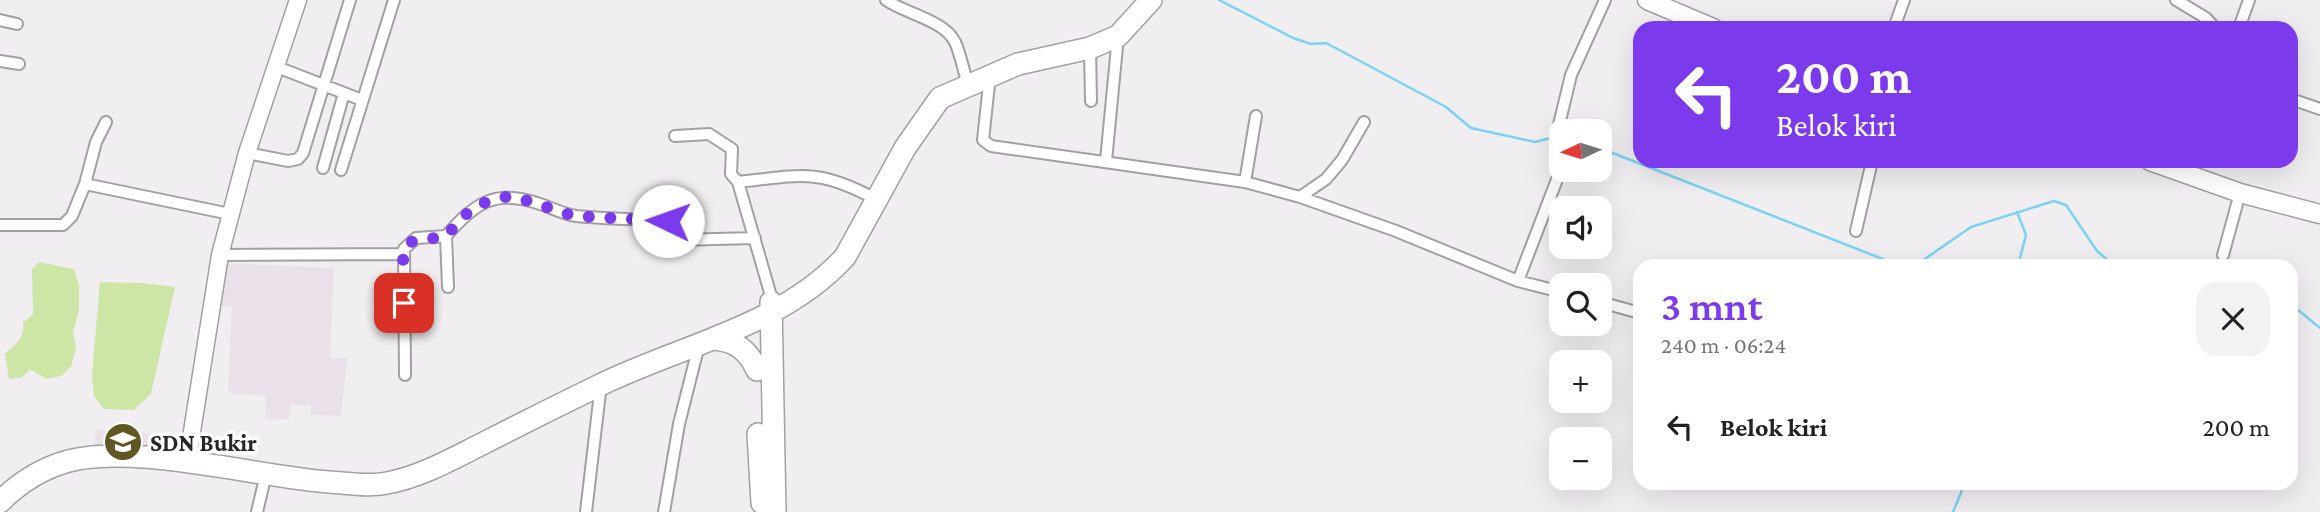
<!DOCTYPE html>
<html lang="id">
<meta charset="utf-8">
<style>
body{margin:0;font-family:"Crimson Pro",serif;background:#f2f2f2;color:#202124;height:100vh;display:flex;flex-direction:column;font-size:26px;white-space:nowrap}
*{box-sizing:border-box;margin:0}
p{font-size:23px;color:#757577}
.icon{flex:none;width:38px;height:38px;fill:none;stroke:currentColor;stroke-width:2;stroke-linecap:round;stroke-linejoin:round}
.map{position:relative;flex:1;overflow:hidden}
.details{position:absolute;left:1633px;top:259px;width:665px;height:231px;display:flex;flex-direction:column;background:#fff;border-radius:21px;box-shadow:0 7px 28px #0002}
.details>*{flex:none}
.guide{position:absolute;left:1633px;top:21px;width:665px;height:147px;border-radius:21px;box-shadow:0 7px 28px #0002;background:#7c3aed;color:#fff;overflow:hidden}
.needle{width:46px;rotate:266deg}
.buttons{position:absolute;left:1549px;top:119px;display:grid;gap:14px}
.buttons a{display:grid;place-items:center;width:63px;height:63px;border-radius:14px;background:#fff;box-shadow:0 7px 28px #0002;font-size:35px}
.pin{position:absolute;display:grid;place-items:center;width:60px;height:60px;color:#fff;margin:-30px;border-radius:14px;box-shadow:0 4px 10px #0006}
.me{position:absolute;width:77px;margin:-38px;rotate:273deg;stroke-linejoin:round;filter:drop-shadow(0 0 5px #0008)}
.turn{display:flex;align-items:center;gap:24px;height:147px;padding:0 28px;font-size:32px}
.turn .icon{width:91px;height:91px;stroke-width:2.5}
.turn b{display:block;font-size:49px;line-height:60px}
.round{display:grid;place-items:center;flex:none;width:74px;height:74px;border-radius:21px;background:#f2f2f2}
.summary{display:flex;align-items:center;justify-content:space-between;height:119px;padding:0 28px}
h1{font-size:42px;font-weight:600;line-height:52px;color:#7c3aed}
ul{padding:0;list-style:none}
li{display:flex;align-items:center;gap:21px;height:98px;padding:0 28px}
li div{flex:1}
li b{display:block;font-size:26px}
li em{font-style:normal}
.map>svg:first-child{display:block}
.built{fill:#e9e0e9}
.green{fill:#cde6a6}
.lines{fill:none;stroke-linecap:round;stroke-linejoin:round}
.stream{stroke:#7ad3f4;stroke-width:2.5}
.street-casing{stroke:#a2a0a2;stroke-width:14}
.secondary-casing{stroke:#a2a0a2;stroke-width:19}
.primary-casing{stroke:#a2a0a2;stroke-width:21}
.highway-casing{stroke:#a2a0a2;stroke-width:24}
.street{stroke:#fff;stroke-width:10}
.secondary{stroke:#fff;stroke-width:16}
.primary{stroke:#fff;stroke-width:18}
.highway{stroke:#fff;stroke-width:21}
.route{stroke:#7c3aed;stroke-width:12;stroke-dasharray:0 21.6}
.labels{text-anchor:middle;dominant-baseline:central;stroke-width:7;stroke-linejoin:round;paint-order:stroke}
.poi-label{font-size:24px;font-weight:bold;fill:#272627;stroke:#fff;text-anchor:start}
</style>
<div class="map">
<svg width="2320" height="512" viewBox="0 0 2320 512">
<rect width="100%" height="100%" fill="#f0eef0"/>
<path class="built" d="M223,263L334,268L330,358H347L341,416L311,415V406L290,404L289,420L265,419L266,396L228,393L232,307L215,305Z
M96,430L152,434L150,453L94,451Z"/>
<path class="green" d="M39,262L74,269L79,285V310L73,333L76,348L71,367L61,376L46,379L30,369L21,378L9,379L5,354C16,343 25,339 23,323L33,314L32,269Z
M100,282L142,283L175,287L151,394L134,410L104,409L94,396L92,374Z"/>
<g class="lines">
<path class="stream" d="M1219,0L1293,38L1311,44L1326,43L1345,53L1446,107L1471,128L1535,142L1558,136
M1600,148L1898,265H1916L1971,227L2054,201L2066,205L2097,251L2115,266
M2017,212L2026,235L2018,266
M2291,304L2320,328
M1953,512L1965,483"/>
<defs>
<path id="street" d="M886,0C906,14 944,20 955,42C961,55 963,70 968,84
M2176,0L2206,18L2215,28
M0,20L17,24
M1894,28L1904,0
M2239,28L2249,0
M1090,48L1091,101
M0,61L19,64
M277,67L362,100
M990,75L983,140L991,146L1245,182L1256,116
M2291,99L2320,109
M1561,133L1558,129L1571,75L1605,0
M675,136L709,134L732,149L731,174L738,182L771,296
M247,153L288,161L298,159L303,153L350,0
M1106,161L1118,36
M323,168L344,93
M341,170L394,0
M738,182C801,175 819,168 877,200
M1245,182L1300,197L1326,179L1342,160L1364,122
M85,184L96,142L106,122
M1300,197L1396,231L1518,281L1561,292
M0,225H63L72,216L85,184L230,214
M1856,231L1872,161
M220,255L403,254
M2223,255L2240,193
M1518,281L1561,169
M448,287L446,236C475,203 495,188 540,204C552,208 563,214 576,216C606,219 637,219 668,221L677,240L755,238
M1600,302L1640,313
M405,375L404,249L416,238L446,236
M257,512L266,474
M586,512L601,384
M664,512L679,424L699,345"/>
<path id="secondary" d="M187,463L220,255L247,153L298,0"/>
<path id="primary" d="M1647,0L1713,28
M2150,161L2240,193L2320,214"/>
<path id="highway" d="M771,302L775,512
M712,339C735,340 748,350 757,370
M758,434L762,503
M0,502C18,484 37,471 62,463C126,441 258,477 329,482C348,483 369,487 387,483C420,477 450,460 480,445C519,425 559,405 598,386C681,345 781,327 845,257L905,148L940,98L1018,64L1090,48L1118,36L1151,0"/>
</defs>
<use href="#street" class="street-casing"/>
<use href="#secondary" class="secondary-casing"/>
<use href="#primary" class="primary-casing"/>
<use href="#highway" class="highway-casing"/>
<use href="#street" class="street"/>
<use href="#secondary" class="secondary"/>
<use href="#primary" class="primary"/>
<use href="#highway" class="highway"/>
</g>
<g class="lines">
<path class="route" d="M404,303L403,254L410,242L446,236L465,215L480,204L504,197H516L574,216L668,221"/>
</g>
<defs>
<symbol id="school-disc" viewBox="-11 -11 22 22"><circle r="9.5" fill="#615723" stroke="#fff"/><path d="M0-5L7-2L0 1L-7-2ZM-4 1L0 2.5L4 1V4Q0 6-4 4Z" fill="#fff"/></symbol>
</defs>
<g fill-rule="evenodd">
<use href="#school-disc" x="101" y="420" width="44" height="44"/>
</g>
<g class="labels">
<g class="poi-label">
<text x="150" y="442">SDN Bukir</text>
</g>
</g>
</svg>
<div class="buttons">
<a><svg class="needle" viewBox="-14 -14 28 28"><path d="M0-13l5 13h-10z" fill="#e53935"/><path d="M0 13l5-13h-10z" fill="#757577"/></svg></a>
<a><svg class="icon" aria-label="sound" viewBox="0 0 24 24"><path d="M4 9h4l5-4v14l-5-4H4zM17 9q2 3 0 6"/></svg></a>
<a><svg class="icon" aria-label="search" viewBox="0 0 24 24"><circle cx="10" cy="10" r="6"/><path d="M15 15l6 6"/></svg></a>
<a>+</a>
<a>−</a>
</div>
<div class="pin" style="left:404px;top:303px;background:#d93025"><svg class="icon" aria-label="arrive" viewBox="0 0 24 24"><path d="M6 21V4h12l-3 4 3 4H6"/></svg></div>
<svg class="me" style="left:668px;top:221px" viewBox="-20 -20 40 40"><circle r="19" fill="#fff"/><path d="M0-13L10 11 0 6-10 11z" fill="#7c3aed"/></svg>
<div class="guide">
<div class="turn"><svg class="icon" aria-label="left" viewBox="0 0 24 24"><path d="M17 20v-9H6M10 6l-5 5 5 5"/></svg><div><b>200 m</b>Belok kiri</div></div>
</div>
<section class="details">
<div class="summary"><div><h1>3 mnt</h1><p>240 m · 06:24</p></div><a class="round"><svg class="icon" aria-label="close" viewBox="0 0 24 24"><path d="M6 6l12 12M18 6L6 18"/></svg></a></div>
<ul>
<li><svg class="icon" aria-label="left" viewBox="0 0 24 24"><path d="M17 20v-9H6M10 6l-5 5 5 5"/></svg><div><b>Belok kiri</b></div><em>200 m</em></li>
</ul>
</section>
</div>
